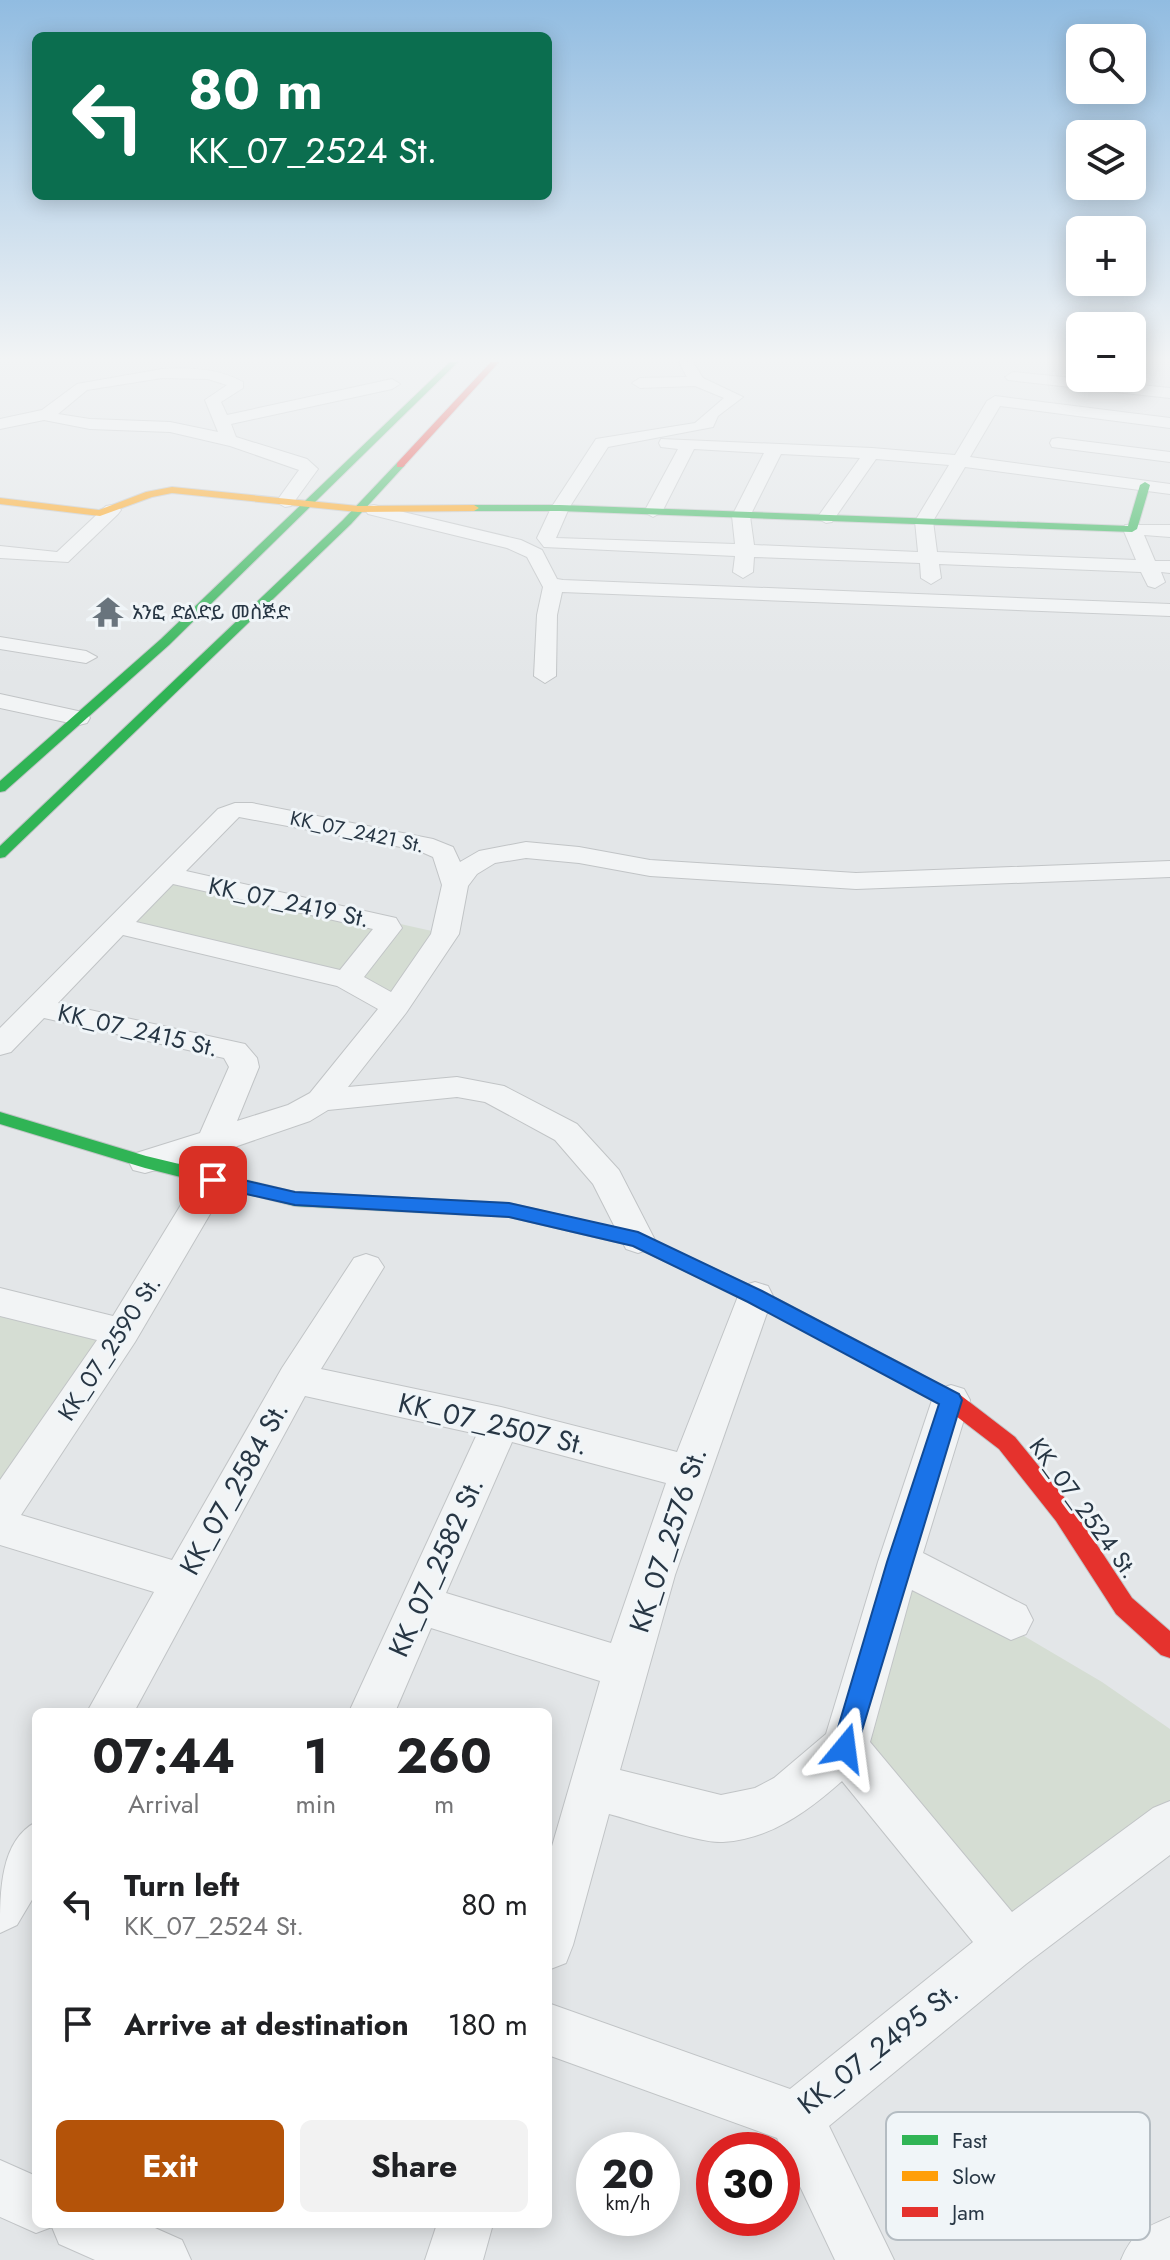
<!DOCTYPE html>
<meta charset="utf-8">
<style>
body{margin:0;font-family:Jost,"Noto Sans Ethiopic",sans-serif;background:#f2f2f2;color:#202124;height:100vh;display:flex;flex-direction:column;font-size:30px;white-space:nowrap}
*{box-sizing:border-box;margin:0}
p{font-size:26px;color:#757577}
.icon{flex:none;width:44px;height:44px;fill:none;stroke:currentColor;stroke-width:2;stroke-linecap:round;stroke-linejoin:round}
.map{position:relative;flex:1;overflow:hidden}
.details{position:absolute;left:32px;top:1708px;width:520px;height:520px;display:flex;flex-direction:column;background:#fff;border-radius:12px;box-shadow:0 4px 20px #0003}
.details>*{flex:none}
.hud{position:absolute;left:32px;top:32px;width:520px;height:168px;border-radius:12px;box-shadow:0 4px 20px #0003;background:#0b6e4f;color:#fff;overflow:hidden}
.tools{position:absolute;left:1066px;top:24px;display:grid;gap:16px}
.tools a{display:grid;place-items:center;width:80px;height:80px;border-radius:12px;background:#fff;box-shadow:0 4px 20px #0003;font-size:40px}
.speed{position:absolute;left:576px;top:2132px;display:flex;gap:16px;font-size:40px;font-weight:700;text-align:center}
.speed>*{display:grid;place-content:center;width:104px;height:104px;border-radius:50%;background:#fff;box-shadow:0 4px 20px #0003;line-height:1}
.speed small{font-size:20px;font-weight:400}
.speed .limit{border:12px solid #d22;background:#fff;color:#111}
.pin{position:absolute;display:grid;place-items:center;width:68px;height:68px;color:#fff;margin:-34px;border-radius:16px;box-shadow:0 4px 12px #0006}
.me{position:absolute;width:88px;margin:-44px;rotate:16deg;stroke-linejoin:round;filter:drop-shadow(0 0 6px #0008)}
.turn{display:flex;align-items:center;gap:28px;height:168px;padding:0 24px;font-size:36px}
.turn .icon{width:104px;height:104px;stroke-width:2.5}
.turn b{display:block;font-size:56px;line-height:68px}
.eta{display:flex;justify-content:space-evenly;align-items:center;height:136px;text-align:center}
.eta b{font-size:48px;font-weight:700;line-height:56px}
.action{display:flex;gap:16px;margin-top:auto;padding:16px 24px}
.action a{flex:1;height:92px;border-radius:12px;background:#b45309;color:#fff;font-size:32px;font-weight:700;line-height:92px;text-align:center}
.action a+a{background:#f2f2f2;color:#202124}
ul{padding:0;list-style:none}
li{display:flex;align-items:center;gap:24px;height:120px;padding:0 24px}
li div{flex:1}
li b{display:block;font-size:30px}
li em{font-style:normal}
.map>svg:first-child{display:block}
.green{fill:#d5ddd3}
.lines{fill:none;stroke-linecap:round;stroke-linejoin:round}
.street-casing{stroke:#c1c4c6;stroke-width:2}
.fast-casing{stroke:#c1c4c6;stroke-width:2}
.slow-casing{stroke:#c1c4c6;stroke-width:2}
.jam-casing{stroke:#c1c4c6;stroke-width:2}
.street{fill:#f2f4f5;fill-rule:evenodd}
.fast{fill:#30b455;fill-rule:evenodd}
.slow{fill:#ff9f0a;fill-rule:evenodd}
.jam{fill:#e5322d;fill-rule:evenodd}
.route{fill:#1a73e8;stroke:#114b97;stroke-width:2}
.labels{text-anchor:middle;dominant-baseline:central;stroke-width:6;stroke-linejoin:round;paint-order:stroke}
.far-poi-label{font-size:20px;fill:#273644;stroke:#f0f5f8;text-anchor:start}
.far-street-label{font-size:20px;fill:#273644;stroke:#f0f5f8}
.street-label{font-size:24px;fill:#273644;stroke:#f0f5f8}
.near-street-label{font-size:28px;fill:#273644;stroke:#f0f5f8}
.key{fill:#f0f5f8;stroke:#b4bcc2;stroke-width:2}
.key-label{font-size:22px;fill:#273644}
</style>
<div class="map">
<svg width="1170" height="2260" viewBox="0 0 1170 2260">
<rect width="100%" height="100%" fill="#e3e6e8"/>
<path class="green" d="M171,873L450,935L406,995L118,925Z
M0,1302L122,1332L0,1513Z
M899,1562L1102,1682L1170,1729V1847L1008,1946L845,1748Z"/>
<g class="lines">
<defs>
<path id="street" d="M679,362H693L703,378L743,397L718,416L713,427L608,447L569,508L556,538L735,544L732,516L764,453L694,449L662,512L653,517L644,512L678,449L661,447L659,443L661,439L872,448L955,455L987,401L995,396L1170,418V428L1000,406L970,457L1170,484V494L965,467L933,521L937,552L1136,560L1123,529L1125,525H1170V537L1144,535L1155,561H1170V573L1161,572L1165,582L1155,588L1148,586L1141,572L939,564L941,578L931,584L921,578L920,563L754,557L753,572L743,578L733,572L735,556L544,547L537,538L551,508L596,439L695,423L724,398L695,386L640,388L632,383L640,378L687,377ZM781,454L860,458L817,518L826,523L832,522L876,459L949,465L915,521L918,552L754,545L750,516Z
M162,369C191,368 218,368 243,382V388L221,402L227,415L392,379L400,384L392,389L231,424L236,437L307,459L318,469L291,506L285,507L276,502L299,470L230,446L170,432L90,429L44,420L0,429V419L42,410L77,384ZM162,378L208,379L227,385L205,400L218,432L170,422L90,419L58,414L87,390Z
M1013,372L1170,388V398L1008,380L1005,377Z
M1058,438L1170,452V462L1052,447L1050,443L1052,439Z
M112,505L118,506L121,510L118,514L68,562L0,558V546L57,552L106,506Z
M374,505L521,540L542,550L557,579L563,580L1170,604V616L562,592L557,615L556,676L545,683L534,676L537,615L543,587L527,557L507,548L368,514L365,510L368,506Z
M0,637L86,651L97,657L86,663L0,649Z
M0,694L87,713L90,718L87,723L79,725L0,708Z
M235,803H252L433,839L453,847L460,862L479,851L526,842L579,847L650,860L856,873L1170,861V877L856,889L650,876L579,863L526,858L495,863L477,874L468,886L459,934L406,1013L348,1087L457,1077L504,1086L577,1124L619,1170L655,1240L650,1249L638,1253L626,1249L593,1184L555,1140L485,1102L457,1097L328,1110L310,1121L223,1151L145,1173L133,1170L129,1162L133,1154L200,1133L229,1067L224,1058L44,1018L11,1052L0,1055V1028L218,809ZM239,817L417,850L433,857L442,885L431,934L391,992L364,977L402,928L396,918L186,871ZM173,884L373,929L340,970L136,922ZM123,935L337,986L378,1009L310,1093L288,1105L237,1121L259,1067L257,1058L245,1044L58,1003Z
M213,1168L225,1172L230,1180L135,1342L21,1515L172,1560L282,1368L354,1258L366,1254L378,1258L384,1267L321,1369L501,1407L677,1452L742,1286L755,1282L768,1286L773,1296L675,1575L620,1770L721,1795L755,1788L774,1778L826,1734L878,1562L932,1400L938,1389L951,1385L964,1389L970,1400L923,1553L1026,1606L1033,1620L1026,1634L1011,1640L912,1590L870,1742L1012,1912L1153,1808L1170,1801V1855L1026,1964L829,2126L894,2260H835L777,2138L548,2055V2003L790,2089L973,1942L842,1781C808,1811 771,1839 723,1842C702,1844 633,1820 609,1814L573,1945L566,1963L548,1970V1860L600,1681L431,1628L395,1712H349L477,1434L305,1396L134,1712H87L154,1592L0,1545V1480L97,1340L0,1316V1288L113,1316L201,1172ZM512,1442L666,1483L611,1643L446,1593Z
M36,1822V1893L17,1925L0,1933C0,1891 0,1841 36,1822Z
M0,2160L36,2176V2224H146L182,2240L191,2260H95L59,2244L52,2227L36,2233L0,2217Z
M1170,2217V2260H1121C1132,2233 1144,2228 1170,2217Z
M437,2224H493L483,2260H425Z"/>
<path id="fast" d="M450,362H458L169,645L5,791L0,792V781L161,639Z
M397,463L405,465L351,524L5,857L0,858V846L343,520Z
M1145,482L1150,485L1137,529L1132,532L560,511H474L469,508L474,505H560L1128,526L1140,485Z
M0,1112L146,1156L295,1192L509,1203L638,1233L762,1291L919,1373L923,1379L919,1385L912,1387L905,1385L748,1301L633,1246L509,1217L295,1206L145,1168L0,1124Z"/>
<path id="slow" d="M172,487L358,506L474,505L479,508L474,511L358,512L172,493L152,497L100,516L0,504V498L99,510L146,492Z"/>
<path id="jam" d="M491,362H499L403,467H397V463Z
M912,1371L959,1394L1015,1437L1072,1507L1132,1598L1170,1631V1658L1161,1655L1116,1614L1056,1521L999,1449L943,1406L905,1385L901,1379L905,1373Z"/>
</defs>
<use href="#street" class="street-casing"/>
<use href="#fast" class="fast-casing"/>
<use href="#slow" class="slow-casing"/>
<use href="#jam" class="jam-casing"/>
<use href="#street" class="street"/>
<use href="#fast" class="fast"/>
<use href="#slow" class="slow"/>
<use href="#jam" class="jam"/>
</g>
<linearGradient id="sky" x2="0" y2="1"><stop stop-color="#91bce1"/><stop offset="0.53" stop-color="#f2f4f5"/><stop offset="1" stop-color="#f2f4f5" stop-opacity="0"/></linearGradient>
<rect width="1170" height="678" fill="url(#sky)"/>
<path class="route" d="M213,1173L295,1192L509,1203L638,1232L762,1291L959,1394L962,1400L854,1757L845,1760L835,1757L832,1748L887,1562L939,1404L748,1302L633,1246L509,1217L295,1205L206,1185L203,1180Z"/>
<defs>
<symbol id="temple-bare" viewBox="-9 -9 18 18"><path d="M0-6L5-2H3V0L6.5 2.5H4V6H1.5V3h-3V6H-4V2.5H-6.5L-3 0V-2H-5Z" fill="#69747d" stroke="#f0f5f8" stroke-width="2.5" paint-order="stroke"/></symbol>
</defs>
<g fill-rule="evenodd">
<use href="#temple-bare" x="86" y="590" width="44" height="44"/>
</g>
<g class="labels">
<g class="far-poi-label">
<text x="132" y="612">አንፎ ድልድይ መስጅድ</text>
</g>
<g class="far-street-label">
<text transform="translate(357 832) rotate(12)">KK_07_2421 St.</text>
</g>
<g class="street-label">
<text transform="translate(289 902) rotate(12)">KK_07_2419 St.</text>
<text transform="translate(138 1030) rotate(13)">KK_07_2415 St.</text>
<text transform="translate(109 1348) rotate(-57)">KK_07_2590 St.</text>
<text transform="translate(1084 1508) rotate(54)">KK_07_2524 St.</text>
</g>
<g class="near-street-label">
<text transform="translate(493 1424) rotate(13)">KK_07_2507 St.</text>
<text transform="translate(234 1488) rotate(-61)">KK_07_2584 St.</text>
<text transform="translate(668 1540) rotate(-72)">KK_07_2576 St.</text>
<text transform="translate(436 1567) rotate(-66)">KK_07_2582 St.</text>
<text transform="translate(878 2048) rotate(-38)">KK_07_2495 St.</text>
</g>
</g>
<rect x="886" y="2112" width="264" height="128" rx="12" class="key"/>
<rect x="902" y="2135" width="36" height="10" fill="#30b455"/>
<rect x="902" y="2171" width="36" height="10" fill="#ff9f0a"/>
<rect x="902" y="2207" width="36" height="10" fill="#e5322d"/>
<g class="key-label">
<text x="952" y="2148">Fast</text>
<text x="952" y="2184">Slow</text>
<text x="952" y="2220">Jam</text>
</g>
</svg>
<div class="tools">
<a><svg class="icon" aria-label="search" viewBox="0 0 24 24"><circle cx="10" cy="10" r="6"/><path d="M15 15l6 6"/></svg></a>
<a><svg class="icon" aria-label="layers" viewBox="0 0 24 24"><path d="M12 4l9 5-9 5-9-5zM3 14l9 5 9-5"/></svg></a>
<a>+</a>
<a>−</a>
</div>
<div class="speed"><div>20<small>km/h</small></div><div class="limit">30</div></div>
<div class="pin" style="left:213px;top:1180px;background:#d93025"><svg class="icon" aria-label="arrive" viewBox="0 0 24 24"><path d="M6 21V4h12l-3 4 3 4H6"/></svg></div>
<svg class="me" style="left:845px;top:1748px" viewBox="-20 -20 40 40"><path d="M0-17L14 15 0 8-14 15z" fill="#1a73e8" stroke="#fff" stroke-width="4"/></svg>
<div class="hud">
<div class="turn"><svg class="icon" aria-label="left" viewBox="0 0 24 24"><path d="M17 20v-9H6M10 6l-5 5 5 5"/></svg><div><b>80 m</b>KK_07_2524 St.</div></div>
</div>
<section class="details">
<div class="eta">
<div><b>07:44</b><p>Arrival</p></div>
<div><b>1</b><p>min</p></div>
<div><b>260</b><p>m</p></div>
</div>
<ul>
<li><svg class="icon" aria-label="left" viewBox="0 0 24 24"><path d="M17 20v-9H6M10 6l-5 5 5 5"/></svg><div><b>Turn left</b><p>KK_07_2524 St.</p></div><em>80 m</em></li>
<li><svg class="icon" aria-label="arrive" viewBox="0 0 24 24"><path d="M6 21V4h12l-3 4 3 4H6"/></svg><div><b>Arrive at destination</b></div><em>180 m</em></li>
</ul>
<div class="action"><a>Exit</a><a>Share</a></div>
</section>
</div>
